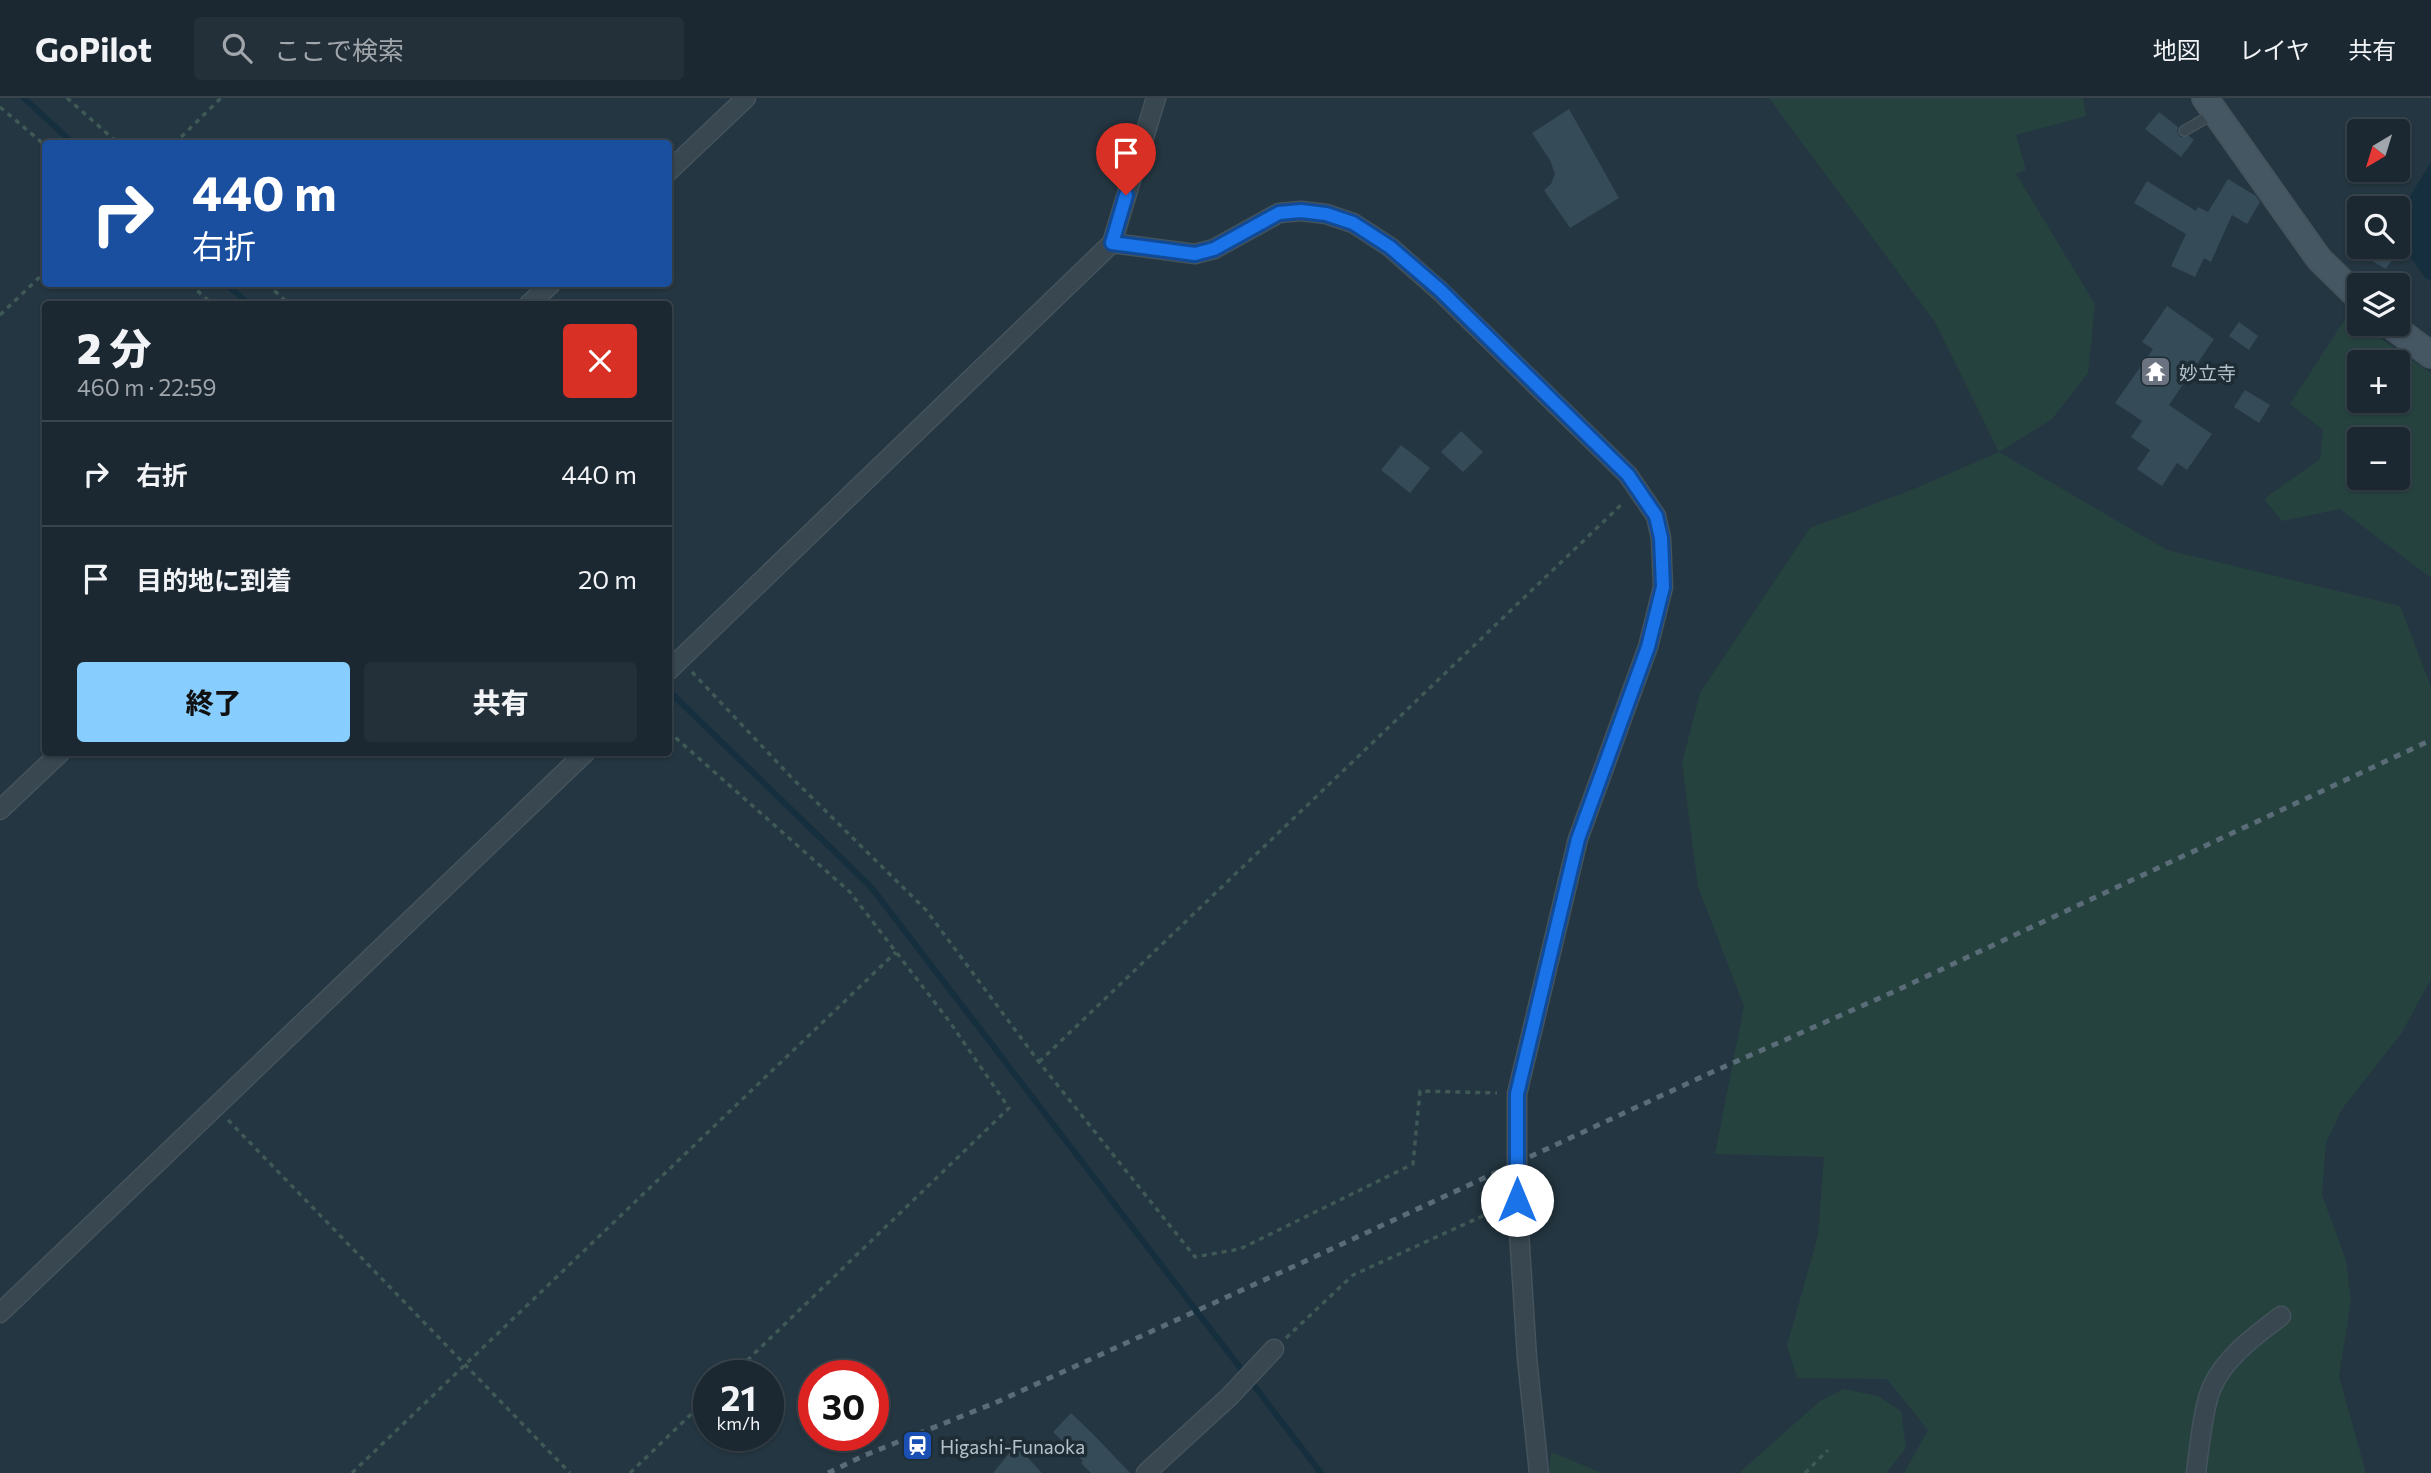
<!DOCTYPE html>
<html lang="ja">
<meta charset="utf-8">
<style>
body{margin:0;font-family:Commissioner,"Noto Sans JP",sans-serif;background:#243039;color:#f1f3f6;height:100vh;display:flex;flex-direction:column;font-size:26px;white-space:nowrap}
*{box-sizing:border-box;margin:0}
p{font-size:23px;color:#a0a6ab}
.icon{flex:none;width:38px;height:38px;fill:none;stroke:currentColor;stroke-width:2;stroke-linecap:round;stroke-linejoin:round}
.map{position:relative;flex:1;overflow:hidden}
.sheet{position:absolute;left:42px;top:203px;width:630px;height:455px;display:flex;flex-direction:column;background:#1b2831;border-radius:7px;box-shadow:0 2px 5px #0004,0 0 0 2px #39444d}
.sheet>*{flex:none}
.top-card{position:absolute;left:42px;top:42px;width:630px;height:147px;border-radius:7px;box-shadow:0 2px 5px #0004,0 0 0 2px #39444d;background:#1a4fa0;color:#fff;overflow:hidden}
.needle{width:46px;rotate:218deg}
.buttons{position:absolute;left:2347px;top:21px;display:grid;gap:14px}
.buttons a{display:grid;place-items:center;width:63px;height:63px;border-radius:7px;background:#1b2831;box-shadow:0 2px 5px #0004,0 0 0 2px #39444d;font-size:35px}
.speed{position:absolute;left:693px;top:1262px;display:flex;gap:14px;font-size:35px;font-weight:700;text-align:center}
.speed>*{display:grid;place-content:center;width:91px;height:91px;border-radius:50%;background:#1b2831;box-shadow:0 2px 5px #0004,0 0 0 2px #39444d;line-height:1}
.speed small{font-size:18px;font-weight:400}
.speed .limit{border:10px solid #d22;background:#fff;color:#111}
.pin{position:absolute;display:grid;place-items:center;width:60px;height:60px;color:#fff;margin:-72px -30px;border-radius:50% 50% 50% 0;rotate:-45deg;box-shadow:0 0 7px #0007}
.pin .icon{rotate:45deg}
.me{position:absolute;width:77px;margin:-38px;rotate:0deg;stroke-linejoin:round;filter:drop-shadow(0 0 5px #0008)}
.turn{display:flex;align-items:center;gap:24px;height:147px;padding:0 35px;font-size:32px}
.turn .icon{width:91px;height:91px;stroke-width:2.5}
.turn b{display:block;font-size:49px;line-height:60px}
.round{display:grid;place-items:center;flex:none;width:74px;height:74px;border-radius:7px;background:#243039}
.summary{display:flex;align-items:center;justify-content:space-between;height:119px;padding:0 35px}
h1{font-size:42px;font-weight:800;line-height:52px}
.action{display:flex;gap:14px;margin-top:auto;padding:14px 35px}
.action a{flex:1;height:80px;border-radius:7px;background:#87cdfd;color:#111;font-size:28px;font-weight:800;line-height:80px;text-align:center}
.action a+a{background:#243039;color:#f1f3f6}
ul{padding:0;list-style:none}
li{display:flex;align-items:center;gap:21px;height:105px;padding:0 35px;border-top:2px solid #39444d}
li div{flex:1}
li b{display:block;font-size:26px}
li em{font-style:normal}
header{display:flex;align-items:center;gap:42px;box-sizing:border-box;height:98px;padding:0 35px;background:#1b2831;border-bottom:2px solid #39444d}
header strong{font-size:33px}
nav{display:flex;gap:38px;margin-inline-start:auto;font-size:24px}
.search{width:490px;height:63px;background:#243039;display:flex;align-items:center;gap:18px;box-sizing:border-box;padding:0 24px;border-radius:7px;color:#a0a6ab;font-size:26px}
.map>svg:first-child{display:block}
.green{fill:#26423f;fill-rule:evenodd}
.water{fill:#162f3f}
.lines{fill:none;stroke-linecap:round;stroke-linejoin:round}
.stream{stroke:#162f3f;stroke-width:6}
.building{fill:#354b57}
.lane-casing{stroke:#44535c;stroke-width:12}
.street-casing{stroke:#44535c;stroke-width:21}
.secondary-casing{stroke:#44535c;stroke-width:28}
.path{stroke:#3f5956;stroke-width:3.5;stroke-dasharray:5 5;stroke-linecap:butt}
.lane{stroke:#384750;stroke-width:9}
.street{stroke:#384750;stroke-width:18}
.secondary{stroke:#465764;stroke-width:24}
.rail{stroke:#5a6c77;stroke-width:5;stroke-dasharray:7 7;stroke-linecap:butt}
.route-casing{stroke:#114b97;stroke-width:18}
.route{stroke:#1a73e8;stroke-width:12}
.labels{text-anchor:middle;dominant-baseline:central;stroke-width:7;stroke-linejoin:round;paint-order:stroke}
.poi-label{font-size:19px;fill:#b4c2cb;stroke:#1d2c35;text-anchor:start}
</style>
<header>
<strong>GoPilot</strong>
<div class="search"><svg class="icon" aria-label="search" viewBox="0 0 24 24"><circle cx="10" cy="10" r="6"/><path d="M15 15l6 6"/></svg>ここで検索</div>
<nav><a>地図</a><a>レイヤ</a><a>共有</a></nav>
</header>
<div class="map">
<svg width="2431" height="1375" viewBox="0 0 2431 1375">
<rect width="100%" height="100%" fill="#243641"/>
<path class="green" d="M1769,0H2083L2086,18L2016,37L2026,72L2016,76L2095,206L2088,275L2052,321L1999,354L2167,452L2400,508L2431,589V881L2401,936L2342,1011L2326,1045L2322,1097L2346,1162L2351,1203L2339,1278L2366,1375H1904L1928,1332L1887,1281L1797,1280L1787,1248L1818,1137L1824,1059L1715,1056L1744,908L1698,789L1682,665L1700,595L1810,430L1914,391L1999,354L1935,224Z
M2347,218L2431,275V480L2340,411L2282,423L2264,401L2320,361L2323,332L2290,306ZM2398,264V303H2359V264ZM2398,341V380H2359V341Z
M1844,1291L1878,1298L1901,1313L1906,1350L1886,1375H1739L1820,1303Z
M1551,1354L1602,1375H1549Z"/>
<path class="water" d="M2431,64V183L2425,180L2398,142V118Z"/>
<g class="lines">
<path class="stream" d="M24,0L74,46
M226,186L249,206
M668,592L871,789L1321,1375"/>
</g>
<path class="building" d="M1569,11L1619,100L1570,130L1544,92L1551,86L1555,76L1550,62L1532,35Z
M2159,14L2178,29L2177,34L2180,39L2189,38L2194,42L2181,59L2145,31Z
M2228,81L2256,98L2260,104L2247,126L2232,117L2211,164L2204,160L2195,179L2171,168L2186,136L2134,105L2147,83L2196,113L2198,109L2208,114Z
M2376,149H2384L2396,155L2386,171L2369,161Z
M2167,208L2214,241L2169,307L2212,336L2187,372L2177,365L2162,388L2137,371L2150,352L2131,339L2142,323L2115,305L2153,251L2142,244Z
M2239,224L2258,238L2249,252L2229,238Z
M2245,292L2270,307L2259,325L2234,309Z
M1461,333L1483,354L1463,374L1441,354Z
M1401,347L1430,370L1410,395L1381,372Z
M1071,1315L1094,1337L1130,1375H1091L1081,1365L1083,1363L1053,1334Z
M1016,1347L1042,1375H993Z"/>
<g class="lines">
<defs>
<path id="lane" d="M2184,33L2213,16"/>
<path id="street" d="M668,74L746,0
M1112,145L1195,156L1214,151L1279,115L1301,113L1326,116L1353,125L1390,149L1440,193L1628,377L1656,418L1661,440L1663,489L1648,549L1578,741L1517,996V1102L1527,1260L1539,1375
M529,206L551,186
M668,573L1112,145L1156,0
M0,712L61,654
M0,1215L586,654
M1146,1375L1230,1298L1274,1251
M2196,1375C2199,1353 2203,1308 2212,1289C2225,1259 2256,1237 2281,1218"/>
<path id="secondary" d="M2205,0L2319,161L2359,200
M2389,226L2431,257"/>
</defs>
<use href="#lane" class="lane-casing"/>
<use href="#street" class="street-casing"/>
<use href="#secondary" class="secondary-casing"/>
<path class="path" d="M67,0L119,46
M0,9L46,48
M174,46L221,0
M190,186L212,206
M267,186L289,206
M0,217L46,173
M692,574L792,680L926,812L1039,964L1195,1159L1240,1151L1413,1066L1420,993L1497,995
M668,633L850,794L949,923L1009,1010L731,1278
M1039,964L1624,404
M228,1022L570,1375
M1286,1240L1353,1177L1498,1111
M352,1375L896,854
M630,1375L709,1299
M1805,1375L1828,1352"/>
<use href="#lane" class="lane"/>
<use href="#street" class="street"/>
<use href="#secondary" class="secondary"/>
<path class="rail" d="M828,1375L863,1358L997,1304L1299,1166L1708,976L1891,895L2431,642"/>
</g>
<g class="lines">
<defs>
<path id="route" d="M1126,97L1112,145L1195,156L1214,151L1279,115L1301,113L1326,116L1353,125L1390,149L1440,192L1628,377L1656,418L1661,440L1663,489L1648,549L1578,741L1517,996V1102"/>
</defs>
<use href="#route" class="route-casing"/>
<use href="#route" class="route"/>
</g>
<defs>
<symbol id="temple-square" viewBox="-11 -11 22 22"><rect x="-9" y="-9" width="18" height="18" rx="4" fill="#6b7280" stroke="#1d2c35"/><path d="M0-6L5-2H3V0L6.5 2.5H4V6H1.5V3h-3V6H-4V2.5H-6.5L-3 0V-2H-5Z" fill="#fff"/></symbol>
<symbol id="station-square" viewBox="-11 -11 22 22"><rect x="-9" y="-9" width="18" height="18" rx="4" fill="#1a4fb4" stroke="#1d2c35"/><path d="M-3-6H3Q5-6 5-4V2Q5 4 3 4L4.5 6H3L1.5 4h-3L-3 6H-4.5L-3 4Q-5 4-5 2V-4Q-5-6-3-6ZM-3.5-4v3h7v-3ZM-3.5 1v1.5H-2V1ZM2 1v1.5H3.5V1Z" fill="#fff"/></symbol>
</defs>
<g fill-rule="evenodd">
<use href="#temple-square" x="2138" y="256" width="35" height="35"/>
<use href="#station-square" x="900" y="1330" width="35" height="35"/>
</g>
<g class="labels">
<g class="poi-label">
<text x="2179" y="274">妙立寺</text>
<text x="940" y="1348">Higashi-Funaoka</text>
</g>
</g>
</svg>
<div class="buttons">
<a><svg class="needle" viewBox="-14 -14 28 28"><path d="M0-13l5 13h-10z" fill="#e53935"/><path d="M0 13l5-13h-10z" fill="#a0a6ab"/></svg></a>
<a><svg class="icon" aria-label="search" viewBox="0 0 24 24"><circle cx="10" cy="10" r="6"/><path d="M15 15l6 6"/></svg></a>
<a><svg class="icon" aria-label="layers" viewBox="0 0 24 24"><path d="M12 4l9 5-9 5-9-5zM3 14l9 5 9-5"/></svg></a>
<a>+</a>
<a>−</a>
</div>
<div class="speed"><div>21<small>km/h</small></div><div class="limit">30</div></div>
<div class="pin" style="left:1126px;top:97px;background:#d93025"><svg class="icon" aria-label="arrive" viewBox="0 0 24 24"><path d="M6 21V4h12l-3 4 3 4H6"/></svg></div>
<svg class="me" style="left:1517px;top:1102px" viewBox="-20 -20 40 40"><circle r="19" fill="#fff"/><path d="M0-13L10 11 0 6-10 11z" fill="#1a73e8"/></svg>
<div class="top-card">
<div class="turn"><svg class="icon" aria-label="right" viewBox="0 0 24 24"><path d="M7 20v-9h11M14 6l5 5-5 5"/></svg><div><b>440 m</b>右折</div></div>
</div>
<section class="sheet">
<div class="summary"><div><h1>2 分</h1><p>460 m · 22:59</p></div><a class="round" style="background:#d93025;color:#fff"><svg class="icon" aria-label="close" viewBox="0 0 24 24"><path d="M6 6l12 12M18 6L6 18"/></svg></a></div>
<ul>
<li><svg class="icon" aria-label="right" viewBox="0 0 24 24"><path d="M7 20v-9h11M14 6l5 5-5 5"/></svg><div><b>右折</b></div><em>440 m</em></li>
<li><svg class="icon" aria-label="arrive" viewBox="0 0 24 24"><path d="M6 21V4h12l-3 4 3 4H6"/></svg><div><b>目的地に到着</b></div><em>20 m</em></li>
</ul>
<div class="action"><a>終了</a><a>共有</a></div>
</section>
</div>
